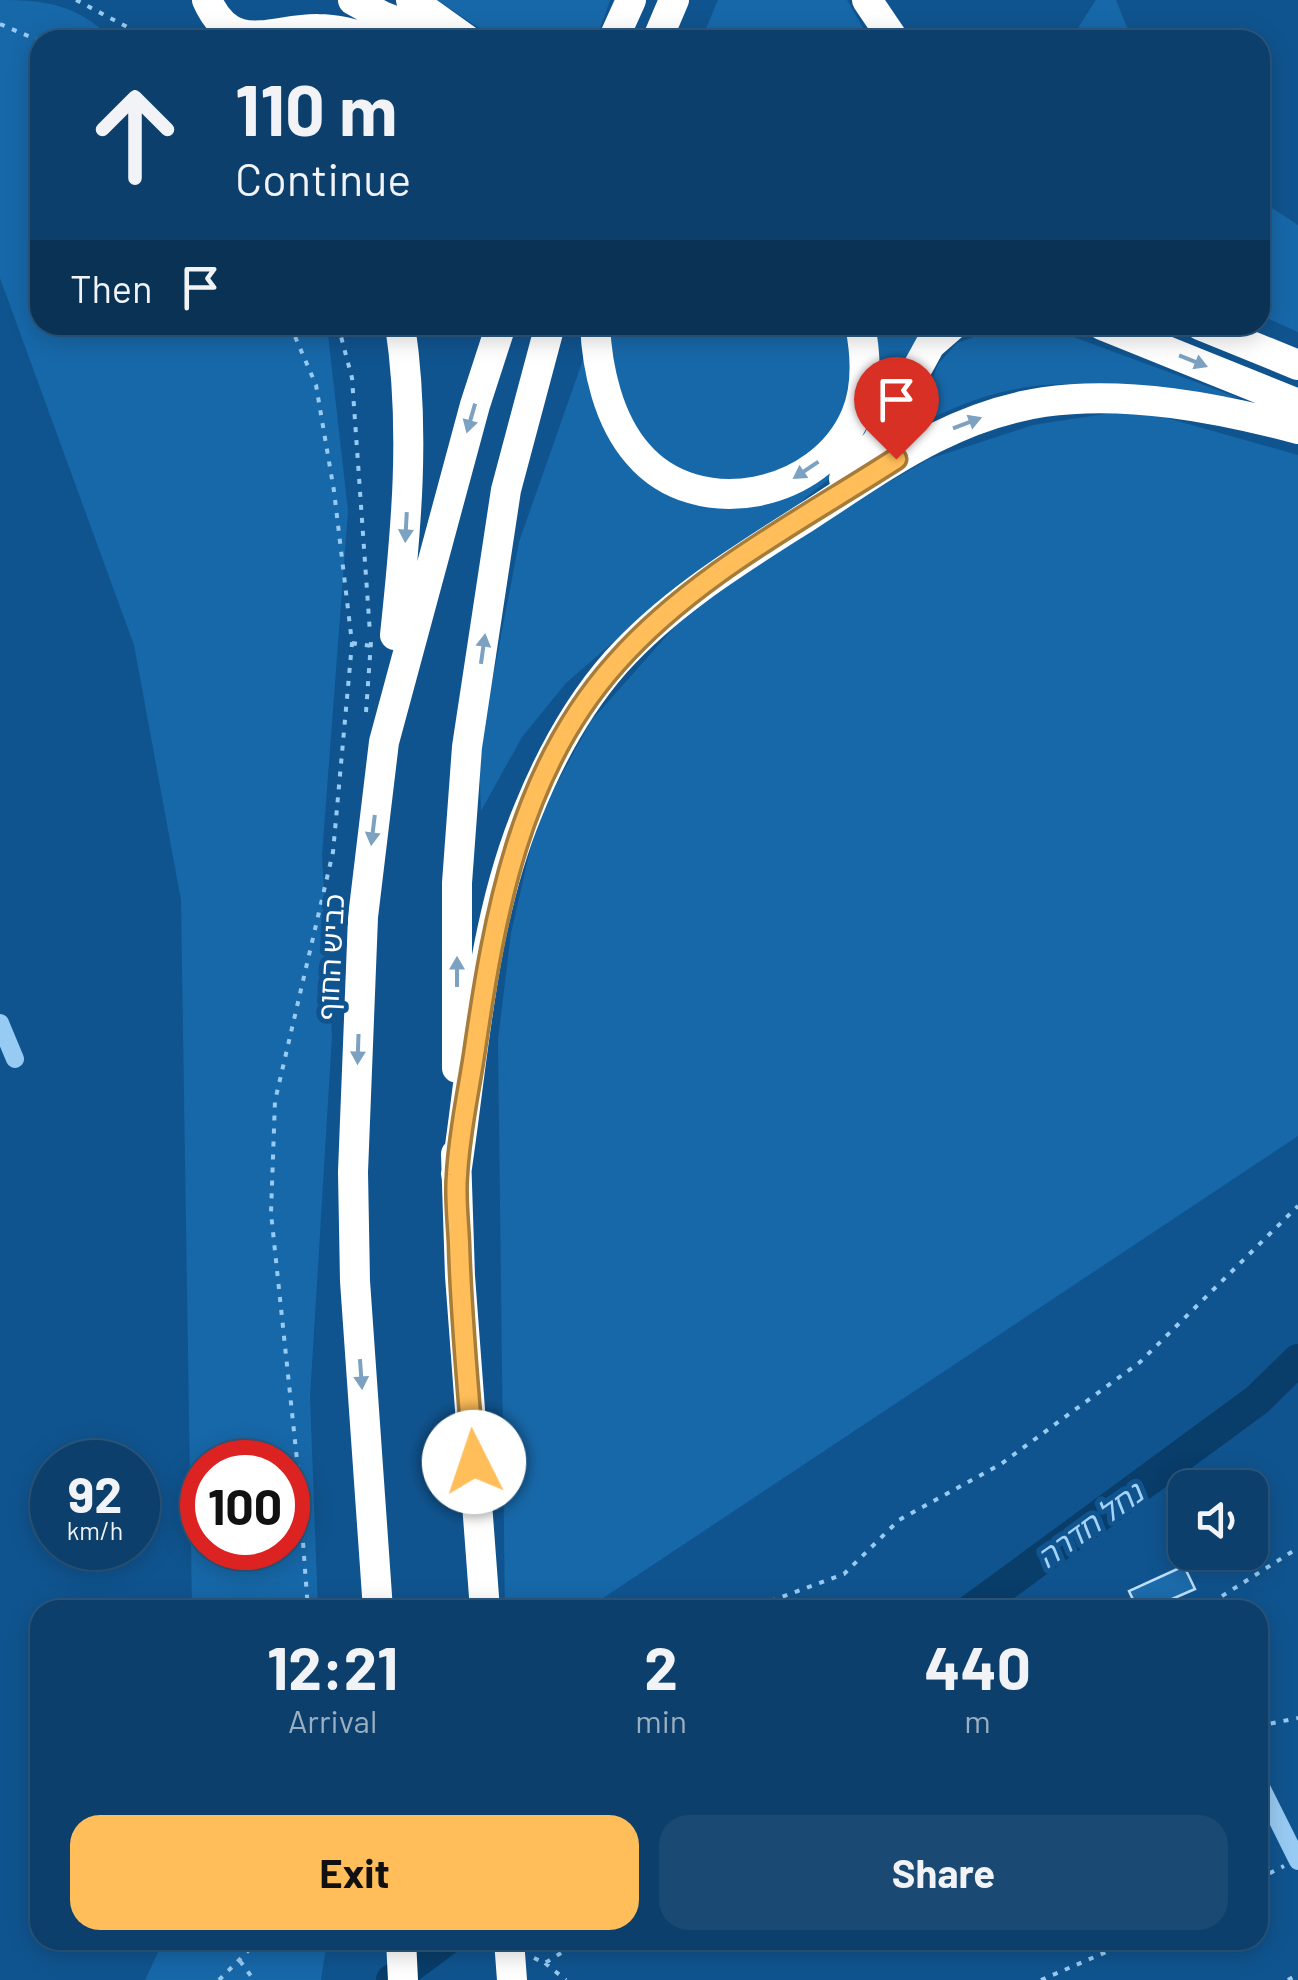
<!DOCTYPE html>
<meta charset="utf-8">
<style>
body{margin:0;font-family:Barlow,"Noto Sans Hebrew",sans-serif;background:#1a4a73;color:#f1f3f6;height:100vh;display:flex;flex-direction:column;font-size:38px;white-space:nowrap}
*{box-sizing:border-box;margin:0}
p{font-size:32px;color:#9aafc1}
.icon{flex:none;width:55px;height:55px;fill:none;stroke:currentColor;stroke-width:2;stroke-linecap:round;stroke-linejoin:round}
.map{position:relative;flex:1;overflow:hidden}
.drawer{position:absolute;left:30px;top:1600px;width:1238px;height:350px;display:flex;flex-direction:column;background:#0c3f6b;border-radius:30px;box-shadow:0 5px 25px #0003,0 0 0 2px #2c587e}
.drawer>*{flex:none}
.hud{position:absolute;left:30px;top:30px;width:1240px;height:305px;border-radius:30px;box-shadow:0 5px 25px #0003,0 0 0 2px #2c587e;background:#0c3f6b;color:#f1f3f6;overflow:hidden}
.tools{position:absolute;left:1168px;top:1470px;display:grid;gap:20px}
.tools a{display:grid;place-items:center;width:100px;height:100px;border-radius:20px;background:#0c3f6b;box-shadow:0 5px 25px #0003,0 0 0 2px #2c587e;font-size:50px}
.speed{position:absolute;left:30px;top:1440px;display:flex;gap:20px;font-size:50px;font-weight:700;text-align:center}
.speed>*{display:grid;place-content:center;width:130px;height:130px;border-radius:50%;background:#0c3f6b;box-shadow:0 5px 25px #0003,0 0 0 2px #2c587e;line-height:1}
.speed small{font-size:25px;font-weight:400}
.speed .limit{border:15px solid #d22;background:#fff;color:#111}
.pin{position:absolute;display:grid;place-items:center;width:85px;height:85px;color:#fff;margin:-102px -42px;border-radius:50% 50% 50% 0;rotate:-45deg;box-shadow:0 0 10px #0007}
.pin .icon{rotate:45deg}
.me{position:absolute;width:110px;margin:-55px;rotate:356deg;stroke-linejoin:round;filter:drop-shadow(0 0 8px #0008)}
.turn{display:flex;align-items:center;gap:35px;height:210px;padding:0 40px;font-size:45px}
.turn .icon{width:130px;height:130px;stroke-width:2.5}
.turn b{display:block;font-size:70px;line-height:85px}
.then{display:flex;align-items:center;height:95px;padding:0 40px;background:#0003;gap:20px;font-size:38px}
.eta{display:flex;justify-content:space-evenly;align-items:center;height:170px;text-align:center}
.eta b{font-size:60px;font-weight:700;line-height:70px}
.button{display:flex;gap:20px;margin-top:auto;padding:20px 40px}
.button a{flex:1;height:115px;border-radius:30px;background:#ffbe5a;color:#111;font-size:40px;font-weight:700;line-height:115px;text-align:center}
.button a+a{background:#1a4a73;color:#f1f3f6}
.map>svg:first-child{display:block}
.green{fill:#1768a9;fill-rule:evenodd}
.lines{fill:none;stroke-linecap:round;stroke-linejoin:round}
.river{stroke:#093d6a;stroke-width:32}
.building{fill:#1d6dae;stroke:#c0e2fe;stroke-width:2.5}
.path{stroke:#98cbf3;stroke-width:4;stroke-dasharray:5 8;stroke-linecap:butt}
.minor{stroke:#98cbf3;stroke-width:18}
.highway{stroke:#fff;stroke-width:30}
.highway-bridge{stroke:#fff;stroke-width:30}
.oneway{fill:#7ca1c1}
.route-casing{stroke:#a67c3a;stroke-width:25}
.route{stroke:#ffbe5a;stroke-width:18}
.labels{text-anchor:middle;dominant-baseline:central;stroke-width:10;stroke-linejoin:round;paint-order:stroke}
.street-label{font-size:28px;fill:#fff;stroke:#10548f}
.water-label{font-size:30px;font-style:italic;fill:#a4d4fa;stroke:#10548f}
</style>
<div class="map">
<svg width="1298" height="1980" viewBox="0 0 1298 1980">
<rect width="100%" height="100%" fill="#10548f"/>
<path class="green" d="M0,0C48,0 78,5 113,40H40V325H327L348,511L322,855L332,1036L310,1397L318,1610H192L181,900L134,645L0,278ZM202,1462H288V1548H202Z
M437,0H610L596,40H497Z
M718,0H847L870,40H701Z
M1096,0H1116L1132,40H1070Z
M1260,200L1298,225V332L1260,315Z
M609,325H846C851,346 855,372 850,394C834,454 767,488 710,478C701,476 688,476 680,472C630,444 609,379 609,325Z
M872,325H942L864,445L828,480L784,515L671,592L566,683L522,737L481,811L479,751L519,542L585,354L671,495L834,464Z
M1007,325H1041L1239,398C1175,394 1078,376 1016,389C977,396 944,412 909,429L939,363L957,343Z
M1124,411L1167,418L1298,455V1136L585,1610H505L498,1040L511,933L537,820L591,721L686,614L805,530L929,459L1033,425Z
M164,1940H327L321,1980H145Z"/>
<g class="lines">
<path class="river" d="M971,1610L1257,1400L1298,1360
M392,1980L446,1940"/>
</g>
<path class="building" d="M1184,1566L1195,1589L1147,1610H1138L1129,1591Z"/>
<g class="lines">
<path class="path" d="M76,0L152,40
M0,24L40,41
M290,325L316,385L334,491L352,643L333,852L275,1101L271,1213L297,1460L308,1610
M338,325L352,378L370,633
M352,643L371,646
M366,712L371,642
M746,1610L844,1574L899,1520L1001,1464L1140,1362L1298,1206
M1200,1610L1298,1548
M1258,1726L1298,1718
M1258,1879L1284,1866
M534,1958L545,1963L582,1940
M240,1961L254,1980
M545,1963L566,1980
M219,1980L259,1940
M1041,1980L1134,1940
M1288,1980L1298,1974"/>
<path class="minor" d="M0,1023L15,1059
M1258,1781L1298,1861"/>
<path class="highway" d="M207,0C232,57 273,28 318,29C337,29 354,34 372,40
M353,0L382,16L443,40
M411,0L467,40
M867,0L894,40
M613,40L631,0
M657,40L674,0
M595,325C597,368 608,420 638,454C697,523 821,498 856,415C868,386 866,355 860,325
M1102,325L1298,404
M1200,325L1298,365
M844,479L877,442L930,345L953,325
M395,635C406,532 416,429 400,325
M457,1068V883L467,747L506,490L550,325
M456,1154L460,1276L485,1610
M456,1174C474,1055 481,924 528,811C549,759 578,705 616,662C671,601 739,560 808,516C884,467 951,416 1044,402C1126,390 1219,408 1298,429
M378,1610L355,1281L353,1172L363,917L384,742L475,405L501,325
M401,1940L403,1980"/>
<path class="highway-bridge" d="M509,1940L512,1980"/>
</g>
<defs><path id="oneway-solid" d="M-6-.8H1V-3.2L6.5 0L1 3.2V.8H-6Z" transform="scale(2.5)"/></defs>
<g class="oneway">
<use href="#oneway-solid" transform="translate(1193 361) rotate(22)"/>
<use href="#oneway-solid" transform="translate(471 418) rotate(106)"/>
<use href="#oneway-solid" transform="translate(967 423) rotate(-21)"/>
<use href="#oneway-solid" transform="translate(806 470) rotate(146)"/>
<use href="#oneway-solid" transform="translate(406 527) rotate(93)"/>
<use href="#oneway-solid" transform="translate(483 649) rotate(-82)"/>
<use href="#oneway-solid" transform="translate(373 830) rotate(97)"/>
<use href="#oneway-solid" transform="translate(457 972) rotate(-90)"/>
<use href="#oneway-solid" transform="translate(358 1049) rotate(92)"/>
<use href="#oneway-solid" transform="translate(361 1374) rotate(86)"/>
</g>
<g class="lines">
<defs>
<path id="route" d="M474,1462C468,1389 461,1316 459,1243C458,1220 455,1197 457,1175C459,1135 468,1094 474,1055C494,916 519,771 616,663C693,576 800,521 896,459"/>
</defs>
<use href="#route" class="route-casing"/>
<use href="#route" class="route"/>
</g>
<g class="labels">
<g class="street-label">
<text transform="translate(330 957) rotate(-87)">כביש החוף</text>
</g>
<g class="water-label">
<text transform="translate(1089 1524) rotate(-36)">נחל חדרה</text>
</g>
</g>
</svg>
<div class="tools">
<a><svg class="icon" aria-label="sound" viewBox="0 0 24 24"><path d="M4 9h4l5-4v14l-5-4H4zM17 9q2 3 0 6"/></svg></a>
</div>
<div class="speed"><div>92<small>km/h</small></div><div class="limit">100</div></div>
<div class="pin" style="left:896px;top:459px;background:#d93025"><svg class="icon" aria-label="arrive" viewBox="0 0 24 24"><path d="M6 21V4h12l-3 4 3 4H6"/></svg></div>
<svg class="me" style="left:474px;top:1462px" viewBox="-20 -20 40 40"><circle r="19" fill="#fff"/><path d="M0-13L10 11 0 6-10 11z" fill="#ffbe5a"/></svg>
<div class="hud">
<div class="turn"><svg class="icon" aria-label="ahead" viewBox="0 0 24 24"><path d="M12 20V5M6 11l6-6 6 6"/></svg><div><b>110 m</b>Continue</div></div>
<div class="then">Then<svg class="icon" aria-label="arrive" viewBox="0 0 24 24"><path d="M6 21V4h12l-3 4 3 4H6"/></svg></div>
</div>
<section class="drawer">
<div class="eta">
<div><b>12:21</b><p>Arrival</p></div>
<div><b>2</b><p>min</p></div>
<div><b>440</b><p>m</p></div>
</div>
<div class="button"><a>Exit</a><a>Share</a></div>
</section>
</div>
